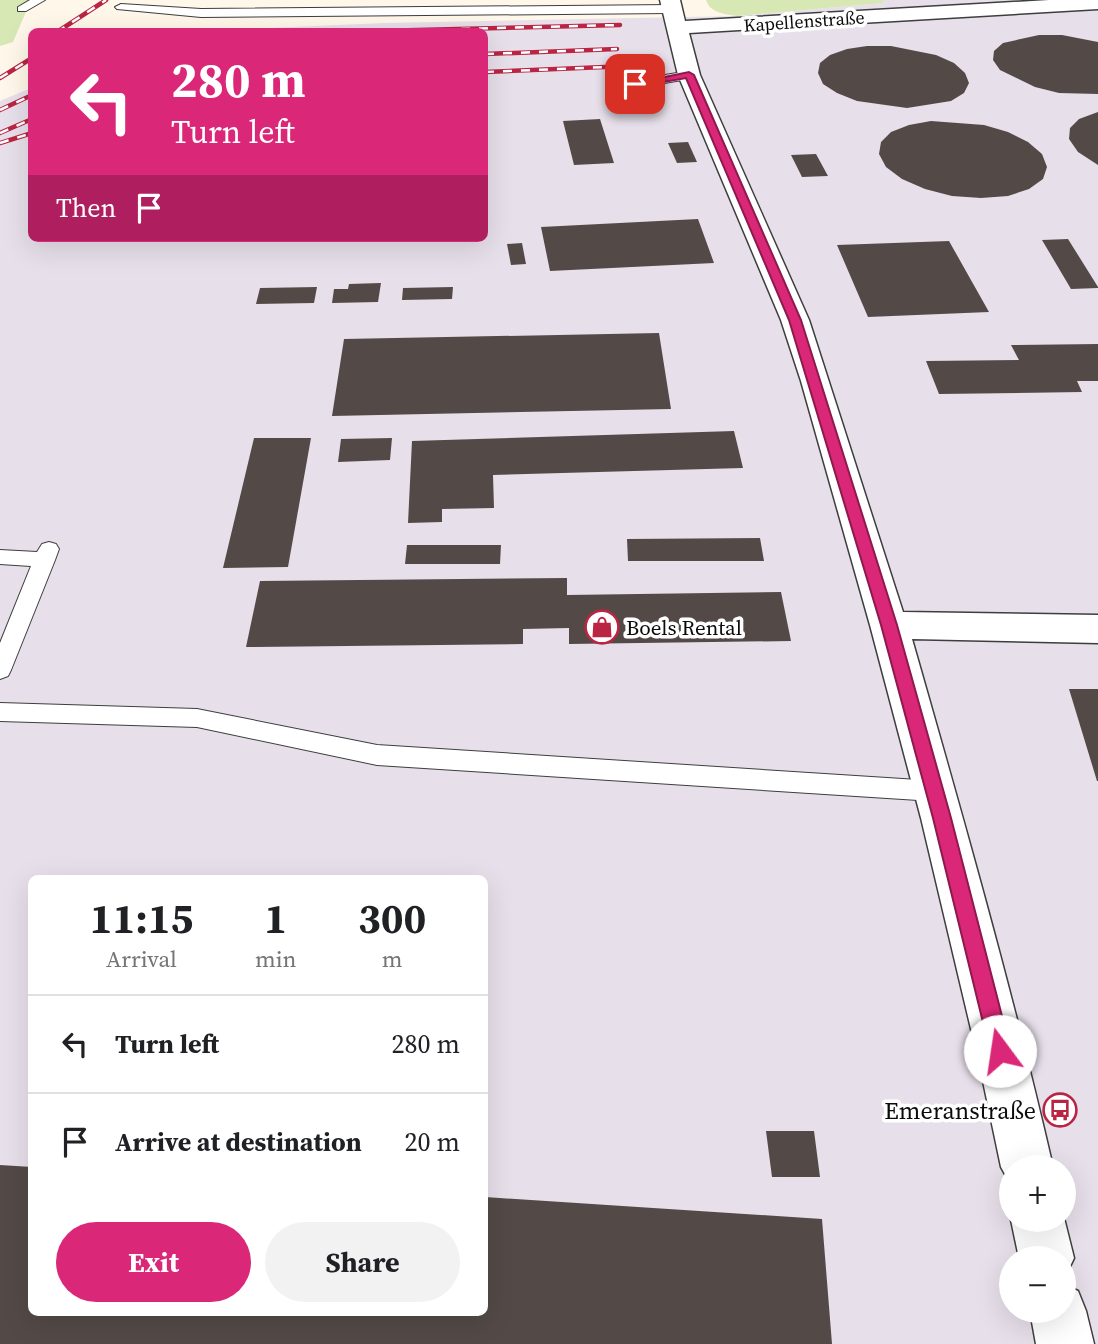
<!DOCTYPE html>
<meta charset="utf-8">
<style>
body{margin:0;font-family:"Source Serif 4",serif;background:#f2f2f2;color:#202124;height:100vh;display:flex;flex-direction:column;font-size:26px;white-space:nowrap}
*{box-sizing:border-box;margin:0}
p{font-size:23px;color:#757577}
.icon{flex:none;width:38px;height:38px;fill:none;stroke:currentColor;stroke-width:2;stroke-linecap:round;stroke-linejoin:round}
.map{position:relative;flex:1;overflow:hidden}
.details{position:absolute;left:28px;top:875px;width:460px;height:441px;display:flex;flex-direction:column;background:#fff;border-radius:10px;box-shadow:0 7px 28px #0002}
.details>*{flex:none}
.top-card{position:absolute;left:28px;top:28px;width:460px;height:214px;border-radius:10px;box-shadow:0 7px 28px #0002;background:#db2777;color:#fff;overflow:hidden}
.fabs{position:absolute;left:999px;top:1155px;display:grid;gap:14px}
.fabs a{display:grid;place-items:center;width:77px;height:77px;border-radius:50%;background:#fff;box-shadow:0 7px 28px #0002;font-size:35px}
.pin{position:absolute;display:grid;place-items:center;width:60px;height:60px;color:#fff;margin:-30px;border-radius:14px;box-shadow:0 4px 10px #0006}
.me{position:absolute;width:77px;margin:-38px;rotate:346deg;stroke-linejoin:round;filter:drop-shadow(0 0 5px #0008)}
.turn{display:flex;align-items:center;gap:24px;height:147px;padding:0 28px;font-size:32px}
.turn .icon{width:91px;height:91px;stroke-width:2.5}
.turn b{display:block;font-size:49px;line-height:60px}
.then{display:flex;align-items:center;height:66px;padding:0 28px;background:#0003;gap:14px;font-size:26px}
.eta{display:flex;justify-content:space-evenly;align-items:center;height:119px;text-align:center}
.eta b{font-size:42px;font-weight:700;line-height:49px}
.action{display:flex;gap:14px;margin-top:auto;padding:14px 28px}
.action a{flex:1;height:80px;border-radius:42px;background:#db2777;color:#fff;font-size:28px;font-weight:700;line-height:80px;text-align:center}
.action a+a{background:#f2f2f2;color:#202124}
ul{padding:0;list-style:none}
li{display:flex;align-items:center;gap:21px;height:98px;padding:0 28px;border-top:2px solid #e0e0e0}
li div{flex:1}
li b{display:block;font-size:26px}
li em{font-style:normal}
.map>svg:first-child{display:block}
.industrial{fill:#e7dfea;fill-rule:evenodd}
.green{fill:#d7e8b4}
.building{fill:#534a47}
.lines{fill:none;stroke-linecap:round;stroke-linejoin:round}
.lane-casing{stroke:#3e3e3e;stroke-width:2}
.street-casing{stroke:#3e3e3e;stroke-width:3}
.lane{fill:#fff;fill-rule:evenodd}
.street{fill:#fff;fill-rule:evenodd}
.rail-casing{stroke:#b92543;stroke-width:4.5}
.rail{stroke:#fff;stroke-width:2.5;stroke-dasharray:9;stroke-linecap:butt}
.route{fill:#db2777;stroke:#8e194d;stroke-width:2}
.labels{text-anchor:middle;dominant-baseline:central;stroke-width:7;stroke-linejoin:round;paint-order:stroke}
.far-street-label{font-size:18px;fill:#0b0b0b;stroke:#fff}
.poi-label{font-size:21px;fill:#0b0b0b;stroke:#fff;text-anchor:start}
.near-poi-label{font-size:24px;fill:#0b0b0b;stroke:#fff;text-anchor:end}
</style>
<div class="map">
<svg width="1098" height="1344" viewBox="0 0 1098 1344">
<rect width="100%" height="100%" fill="#fff7e9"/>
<path class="industrial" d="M883,0H1098V1344H0V101L31,88L32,238H485V32L245,31L269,28L385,23L737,16L883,3ZM32,878H485V1312H32ZM1012,1167H1064V1220H1012ZM1012,1258H1064V1311H1012Z"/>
<path class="green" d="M0,0H31L13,42L0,46Z
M706,0H883L884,3L737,16C725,14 710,13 706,0Z"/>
<path class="building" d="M1039,35H1062L1098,42V94L1059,93L1035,87L1000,70L993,60L994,51L1003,43Z
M867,46H891L936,55L954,63L965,73L969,83L964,93L951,101L907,108L857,101L837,93L823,84L818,73L820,63L830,55L847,49Z
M1098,112V165L1078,152L1069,139L1070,128L1079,119Z
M600,119L614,163L574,165L563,121Z
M931,121L984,125L1008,132L1028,142L1042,154L1047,167L1043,179L1029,189L1008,196L981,198L952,196L925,189L902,179L886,167L879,154L881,142L891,132L909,125Z
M688,142L697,162L677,163L668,143Z
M816,154L828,176L802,177L791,155Z
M698,219L714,263L550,271L541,227Z
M1068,239L1098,287V288L1071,289L1042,240Z
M949,241L989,312L868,317L837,245Z
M522,243L526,264L511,265L507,244Z
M381,283L378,302L332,303L334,289H348L349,284Z
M317,287L314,303L256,304L260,288Z
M453,287L452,299L402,300L403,288Z
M659,333L671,409L332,416L344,339Z
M1098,344V381H1077L1082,392L939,394L926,361L1019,360L1011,345Z
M734,431L743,468L493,475L494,508L442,509V522L408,523L412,441Z
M254,438H311L288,567L223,568Z
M392,438L390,460L338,462L341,439Z
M760,538L764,561H628L627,539Z
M407,545H501L500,564H405Z
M567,578V595L781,592L791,641L569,644V628L523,629V644L246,647L260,581Z
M1069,689H1098V781H1097Z
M766,1131H814L820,1177H772Z
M0,1165L32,1167V1312H485V1197L822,1219L832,1344H0Z"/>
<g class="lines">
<defs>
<path id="lane" d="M30,0H45L26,11H18V7Z
M121,4L201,9L671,5L677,9L671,13L201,17L117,9L115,7Z
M689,71L695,75L694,78L635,88L629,84L635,80Z
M49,542L56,544L59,549L55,560L11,670L8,676L0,679V643L31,566L0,564V550L37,552L42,544Z
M0,703L197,709L377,745L934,781L943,784L946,791L943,798L934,801L377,765L197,727L0,721Z"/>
<path id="street" d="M660,0H680L685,21L1049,0H1098V9L689,33L700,75L809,320L903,612L1098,615V643L912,639C962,814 1012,989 1053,1167H1012V1187L1001,1167L980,1067L921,818L870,625L801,381L781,320L678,75Z
M1064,1218L1074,1258L1065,1277L1064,1258H1019L1011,1220L1012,1219L1064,1220Z
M1064,1285L1078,1291L1086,1311L1094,1344H1036L1030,1311H1064Z"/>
</defs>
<use href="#lane" class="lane-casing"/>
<use href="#street" class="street-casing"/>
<use href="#lane" class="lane"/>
<use href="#street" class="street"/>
<defs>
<path id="rail" d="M57,32L106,0
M335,32L620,25
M485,54L617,49
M485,72L605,67
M0,78L32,58
M0,110L32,95
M0,133L32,119
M0,143L32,133"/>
</defs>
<use href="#rail" class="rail-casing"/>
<use href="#rail" class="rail"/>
</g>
<path class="route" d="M689,72L694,75L801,320L897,625L951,818L1011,1051L1008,1058L1000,1061L993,1058L990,1051L933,818L881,625L789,320L686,78L635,87L630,84Z"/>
<defs>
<symbol id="shop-ring" viewBox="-11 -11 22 22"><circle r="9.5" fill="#fff" stroke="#b92543" stroke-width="1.5"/><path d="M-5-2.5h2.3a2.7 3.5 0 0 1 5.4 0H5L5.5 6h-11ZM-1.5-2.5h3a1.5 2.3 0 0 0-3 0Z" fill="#b92543"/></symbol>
<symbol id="bus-ring" viewBox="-11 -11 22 22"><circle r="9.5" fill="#fff" stroke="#b92543" stroke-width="1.5"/><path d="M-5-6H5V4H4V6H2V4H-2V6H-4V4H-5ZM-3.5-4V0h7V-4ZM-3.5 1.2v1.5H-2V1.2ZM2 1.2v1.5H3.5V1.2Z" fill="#b92543"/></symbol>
</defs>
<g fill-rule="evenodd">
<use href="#shop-ring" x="583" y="608" width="38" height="38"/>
<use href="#bus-ring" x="1041" y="1091" width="38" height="38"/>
</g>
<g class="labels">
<g class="far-street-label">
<text transform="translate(804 21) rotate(-4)">Kapellenstraße</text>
</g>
<g class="poi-label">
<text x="626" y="627">Boels Rental</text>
</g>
<g class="near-poi-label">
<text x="1036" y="1110">Emeranstraße</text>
</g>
</g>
</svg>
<div class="fabs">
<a>+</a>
<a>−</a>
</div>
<div class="pin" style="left:635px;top:84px;background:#d93025"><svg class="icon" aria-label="arrive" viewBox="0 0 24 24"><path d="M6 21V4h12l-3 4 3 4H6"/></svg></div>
<svg class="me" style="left:1000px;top:1051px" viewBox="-20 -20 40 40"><circle r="19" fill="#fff"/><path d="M0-13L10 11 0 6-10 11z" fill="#db2777"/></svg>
<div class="top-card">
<div class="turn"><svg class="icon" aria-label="left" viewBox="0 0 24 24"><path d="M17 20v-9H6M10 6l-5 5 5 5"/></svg><div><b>280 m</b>Turn left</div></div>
<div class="then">Then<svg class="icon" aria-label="arrive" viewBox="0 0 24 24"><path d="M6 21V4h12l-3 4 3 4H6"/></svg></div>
</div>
<section class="details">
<div class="eta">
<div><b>11:15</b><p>Arrival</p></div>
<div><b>1</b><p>min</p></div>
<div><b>300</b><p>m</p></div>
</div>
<ul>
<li><svg class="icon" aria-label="left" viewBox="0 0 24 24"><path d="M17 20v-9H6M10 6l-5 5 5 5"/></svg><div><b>Turn left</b></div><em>280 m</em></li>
<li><svg class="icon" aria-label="arrive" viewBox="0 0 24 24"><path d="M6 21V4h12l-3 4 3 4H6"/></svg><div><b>Arrive at destination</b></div><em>20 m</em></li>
</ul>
<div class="action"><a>Exit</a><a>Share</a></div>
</section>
</div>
